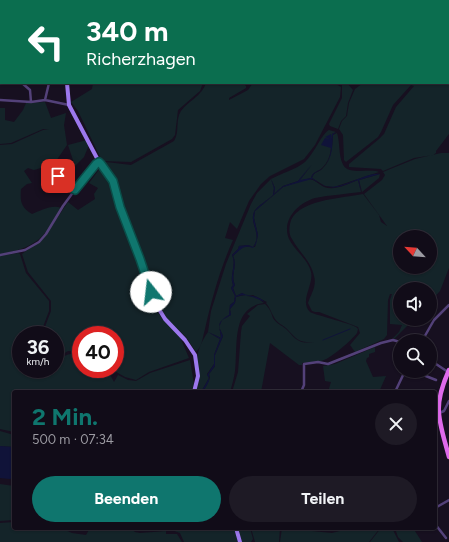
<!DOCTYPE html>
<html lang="de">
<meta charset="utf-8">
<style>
body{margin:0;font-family:Figtree,sans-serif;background:#1e1a25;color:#f1f3f6;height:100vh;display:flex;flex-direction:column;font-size:15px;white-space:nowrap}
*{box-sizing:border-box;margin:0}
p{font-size:13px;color:#9c9ba2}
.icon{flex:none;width:22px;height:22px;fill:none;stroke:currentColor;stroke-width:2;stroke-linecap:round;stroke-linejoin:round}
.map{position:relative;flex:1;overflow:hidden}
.side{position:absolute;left:12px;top:390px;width:425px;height:140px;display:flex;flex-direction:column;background:#110c18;border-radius:4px;box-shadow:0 1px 3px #0004,0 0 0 1px #302c37}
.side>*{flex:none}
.guide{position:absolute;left:0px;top:0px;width:449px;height:84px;box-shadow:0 1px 3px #0004,0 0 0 1px #302c37;background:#0b6e4f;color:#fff;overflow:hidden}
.needle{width:26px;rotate:296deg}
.tools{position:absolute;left:393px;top:230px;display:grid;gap:8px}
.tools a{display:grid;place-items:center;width:44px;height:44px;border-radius:50%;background:#110c18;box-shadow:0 1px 3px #0004,0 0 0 1px #302c37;font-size:20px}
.speed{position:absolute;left:12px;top:326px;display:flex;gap:8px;font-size:20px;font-weight:700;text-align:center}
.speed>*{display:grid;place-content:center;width:52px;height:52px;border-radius:50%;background:#110c18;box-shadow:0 1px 3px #0004,0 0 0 1px #302c37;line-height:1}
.speed small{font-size:10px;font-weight:400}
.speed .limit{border:6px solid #d22;background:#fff;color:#111}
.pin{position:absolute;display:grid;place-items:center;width:34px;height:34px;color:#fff;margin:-17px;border-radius:8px;box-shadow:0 2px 6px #0006}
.me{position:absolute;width:44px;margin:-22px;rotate:344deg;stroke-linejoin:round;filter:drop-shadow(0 0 3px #0008)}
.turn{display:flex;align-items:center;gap:14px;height:84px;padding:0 20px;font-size:18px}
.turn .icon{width:52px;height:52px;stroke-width:2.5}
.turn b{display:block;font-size:28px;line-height:34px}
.round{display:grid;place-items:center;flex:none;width:42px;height:42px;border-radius:21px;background:#1e1a25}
.head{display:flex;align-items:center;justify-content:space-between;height:68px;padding:0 20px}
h1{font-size:24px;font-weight:700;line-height:30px;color:#0f766e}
.cta{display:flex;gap:8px;margin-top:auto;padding:8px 20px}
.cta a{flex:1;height:46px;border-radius:24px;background:#0f766e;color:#fff;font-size:16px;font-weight:700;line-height:46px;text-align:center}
.cta a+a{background:#1e1a25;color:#f1f3f6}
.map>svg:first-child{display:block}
.green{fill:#142429;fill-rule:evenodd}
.water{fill:#101339}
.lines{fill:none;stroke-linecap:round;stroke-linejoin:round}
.stream{stroke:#101339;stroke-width:1}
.street{stroke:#534179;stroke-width:2.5}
.secondary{stroke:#9c78ed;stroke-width:4}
.primary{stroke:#df6aeb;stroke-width:4.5}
.route-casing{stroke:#0a4d48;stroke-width:10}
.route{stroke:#0f766e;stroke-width:7}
</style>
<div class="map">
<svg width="449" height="542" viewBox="0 0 449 542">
<rect width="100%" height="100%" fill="#171020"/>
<path class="green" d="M449,39V134L436,151V153L433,155L414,158L383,171L381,169L349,167V164L379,139L384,134L396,107L414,86L411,85L393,105L381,132L378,137L346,162L344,160L343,135L339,129L342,121L347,116L349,103L355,89L363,83H448Z
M93,83H203L200,91L178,110L175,135L172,139L131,162L102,161L78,111L71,102L92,89Z
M206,83H243L246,86V88L229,98V100L248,90L253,83H334L341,87L340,97L315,145L304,159L270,176L261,184L249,201L237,229L230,222L225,238L233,240C220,269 212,298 205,329C203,336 202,347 196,352L186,337L168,320L156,300L121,200L117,183L105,165L106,162L131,165L174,141C180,132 175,120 181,111C188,101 202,96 206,83Z
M342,83H347L353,90L348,103L346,116L341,121L338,129L330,126L329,124L342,98Z
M45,102L51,118L66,113L64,125L67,145L54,164L34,170L28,168L24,171L32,183L27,184L21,189C20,202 21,207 32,214C40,211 52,204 61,208C45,239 34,248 0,254V145L12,144L43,130L49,129H43L11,143L0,144V108H5V120L14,122L23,110L26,103Z
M329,130L336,132L332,134C331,146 332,159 322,168C318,172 313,171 311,178L299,181L312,165L298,181L283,186L274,194L275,188L271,179C282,173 295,170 305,162C314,154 322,133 329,130Z
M337,133C341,144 337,167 350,170C358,172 368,170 376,171L379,172L334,187L325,186L312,178C314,171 319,173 323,168C332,159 332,147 333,135Z
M87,140L89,145L84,157L75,166L68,145Z
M441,153H449V268L440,291L430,302V289H400V319H414L394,339L393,338L399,332L402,325L390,324V300L392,294H390L388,300L387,335L384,339L355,352L350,345L360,333L358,327L319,312H315L312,311L308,303C311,294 317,286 314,276C311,261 299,252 292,239C289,235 289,229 290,224C294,200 343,198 363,194L379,215L381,222L387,226L364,194L382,180L385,175L383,172L415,159ZM400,237H430V267H400Z
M101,167L112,182L120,213L140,264L152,301L161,317L180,337L189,358L149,372L136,380L125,377L111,369H115V335H81V352L68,351L55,359V335H43V332L51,311V301L28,272L22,254L43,239L68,202L78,210L95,199L94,194L98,188L89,183Z
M380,174L379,178L362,192L359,180Z
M271,179L274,188L273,195C268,200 257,206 254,212C249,224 263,234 253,247L248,245L239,246L238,249L232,255C237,266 229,275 233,285L231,288L235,296L234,302L230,305L229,315C215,324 220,326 221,338L208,332L211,311L226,264L251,204L257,193Z
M307,179C315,179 318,184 324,187C335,191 348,184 358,180L361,192C346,194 330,195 315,198C298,203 281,220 289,239C294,250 308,259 311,272C314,285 299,301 310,312C312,314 349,323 356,327L358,329L357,333C352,340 329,360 321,361C315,362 309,362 302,363V365H299L270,343L261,392H232L238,372L241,332L242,326L250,316L247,314L258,305L265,304C270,309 271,312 273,318C276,324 284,326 288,331C297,341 300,344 315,342C300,343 297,340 288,330C284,325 276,323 274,317C271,312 270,308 266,303L267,302L253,295L247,296L256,297L264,303C231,307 238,345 235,371C234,378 232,385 230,392H203L210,378L209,374L215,366V355L223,336L219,327L222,320L231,315L230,309L235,303L236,297L245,295L242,293L236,296L233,288L235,285C230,275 238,266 233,256C245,245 240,247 255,247L258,235L254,218L255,211L283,187Z
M18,253L20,254L26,273L49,301V311L41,332V335H21V369H55V361C64,356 70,352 81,354V369H107L114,382L118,375L128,380L136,381L150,373L190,360L194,384L191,392H14V432L0,429V256Z
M208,332L220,339L214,355V364L207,374L209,378L201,392H196C200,380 198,371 197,360C197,351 203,339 208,332Z
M375,347V352L369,354V357L367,358L366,361L373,377L386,376L379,392H328L331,382L325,381L323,366L335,364Z
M0,431L14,435V447L0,446Z
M0,484L14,486V520L0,521Z
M14,522V528H61L72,533L86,535L90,528H130L135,532L140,533L166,531V534H177L182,542H0V523Z
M166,528H234L238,542H184L180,533Z
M238,528H250L253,539L251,542H242Z
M251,528H280L279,542H255Z
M282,528L332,533L351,528H380L369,542H280Z
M381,528H392L399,542H370Z
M395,528H413L422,542H403L398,537Z"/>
<path class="water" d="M336,132L333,135C332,147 333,158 323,168C319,172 314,171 312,178C316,180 321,185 325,186C341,191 367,171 380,174L359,180L361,192L358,180C336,188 333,192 312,179L283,187L255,211L254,218L258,235L256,244L253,248C244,244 240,250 233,256C238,266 230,275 235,285L233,288L236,296L242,293C249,297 256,294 265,302C256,299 247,292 236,297L235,303L230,309L231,315L222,320L219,327L223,336L215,355V366L209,374C211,380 206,389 201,392L209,378L207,375L214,364V355L220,339L208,332L221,338C220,326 215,323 229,315L230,305L234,302L235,296L231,288L233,285C229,274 237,266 232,255L238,249L239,246L248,245L253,247C263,234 249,224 254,212C257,206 268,200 273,195L274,188L271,179L275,188L274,194L283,186L298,181L311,165L300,180L311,178C313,171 318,172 323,168C329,162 331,154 331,146V148L321,145L325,138L330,139L325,137L331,134L332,140V134Z
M0,446L14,447V477L10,479L0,478Z"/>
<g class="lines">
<path class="stream" d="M323,340L350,329"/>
<path class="street" d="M22,83L30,90L31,102
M0,100L31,102L45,100L69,105
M45,100L49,83
M58,176L65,184L75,190
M0,255L25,250L39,242L46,234L63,206L85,176L99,162
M422,341L434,320L449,305
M430,360L448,372
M413,371L436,380
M301,392L304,385V364L318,362L328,364L381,343L393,340L400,342
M395,392L405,371
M439,413L444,411L449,401
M435,508L449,500
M435,524L446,538"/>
<path class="secondary" d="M96,1L97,0
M67,83L69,105L99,162L113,181L120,207L140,259L154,301L165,319L185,340L195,355L198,376L194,392
M236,528L240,542"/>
<path class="primary" d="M449,370C432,408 439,419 449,457"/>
</g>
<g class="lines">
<defs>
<path id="route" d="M58,176L65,184L75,190L96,164L99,162L101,164L113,181L120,207L140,259L151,292"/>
</defs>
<use href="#route" class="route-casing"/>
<use href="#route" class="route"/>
</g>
</svg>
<div class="tools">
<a><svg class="needle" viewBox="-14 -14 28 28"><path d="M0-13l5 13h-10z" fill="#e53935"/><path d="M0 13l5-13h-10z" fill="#9c9ba2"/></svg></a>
<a><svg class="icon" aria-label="sound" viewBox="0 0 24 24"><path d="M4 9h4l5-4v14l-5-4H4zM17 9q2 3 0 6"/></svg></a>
<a><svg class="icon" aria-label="search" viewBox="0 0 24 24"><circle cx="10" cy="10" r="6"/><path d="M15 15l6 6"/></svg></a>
</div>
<div class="speed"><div>36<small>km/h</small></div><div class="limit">40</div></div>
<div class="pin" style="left:58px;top:176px;background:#d93025"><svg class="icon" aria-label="arrive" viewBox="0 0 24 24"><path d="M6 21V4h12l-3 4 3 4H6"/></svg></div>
<svg class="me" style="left:151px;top:292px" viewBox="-20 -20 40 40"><circle r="19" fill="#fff"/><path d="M0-13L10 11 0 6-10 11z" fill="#0f766e"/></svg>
<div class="guide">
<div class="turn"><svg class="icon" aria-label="left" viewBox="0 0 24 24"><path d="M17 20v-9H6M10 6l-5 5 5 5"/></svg><div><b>340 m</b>Richerzhagen</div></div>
</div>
<section class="side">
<div class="head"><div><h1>2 Min.</h1><p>500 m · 07:34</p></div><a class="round"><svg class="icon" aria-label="close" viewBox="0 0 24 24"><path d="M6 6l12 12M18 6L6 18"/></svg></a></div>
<div class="cta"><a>Beenden</a><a>Teilen</a></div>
</section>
</div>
